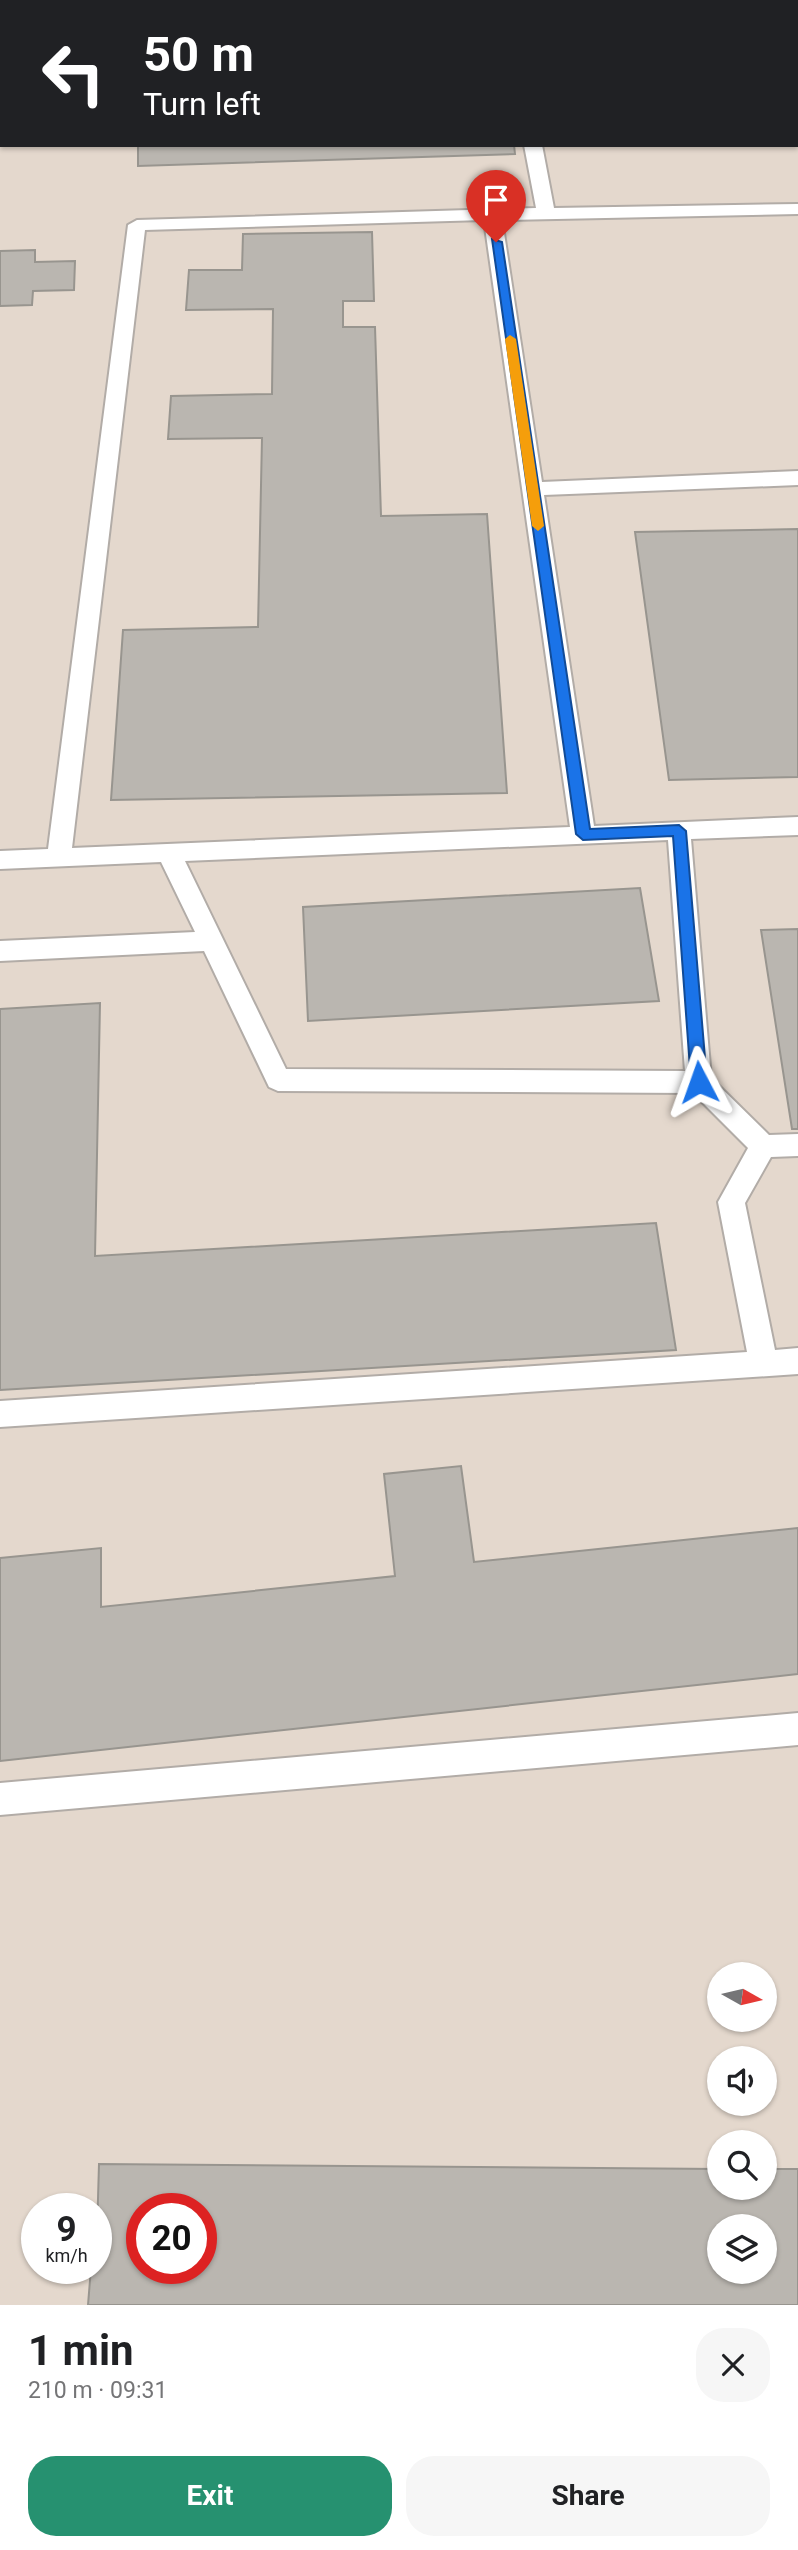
<!DOCTYPE html>
<meta charset="utf-8">
<style>
body{margin:0;font-family:Roboto,sans-serif;background:#f6f6f6;color:#202124;height:100vh;display:flex;flex-direction:column;font-size:26px;white-space:nowrap}
*{box-sizing:border-box;margin:0}
p{font-size:23px;color:#757577}
.icon{flex:none;width:38px;height:38px;fill:none;stroke:currentColor;stroke-width:2;stroke-linecap:round;stroke-linejoin:round}
.map{position:relative;height:2305px;overflow:hidden}
.side{display:flex;flex-direction:column;background:#fff;flex:1}
.side>*{flex:none}
.banner{position:absolute;left:0px;top:0px;width:798px;height:147px;box-shadow:0 2px 5px #0004;background:#202124;color:#fff;overflow:hidden}
.needle{width:46px;rotate:98deg}
.controls{position:absolute;left:707px;top:1962px;display:grid;gap:14px}
.controls a{display:grid;place-items:center;width:70px;height:70px;border-radius:50%;background:#fff;box-shadow:0 2px 5px #0004;font-size:35px}
.speed{position:absolute;left:21px;top:2193px;display:flex;gap:14px;font-size:35px;font-weight:700;text-align:center}
.speed>*{display:grid;place-content:center;width:91px;height:91px;border-radius:50%;background:#fff;box-shadow:0 2px 5px #0004;line-height:1}
.speed small{font-size:18px;font-weight:400}
.speed .limit{border:10px solid #d22;background:#fff;color:#111}
.pin{position:absolute;display:grid;place-items:center;width:60px;height:60px;color:#fff;margin:-72px -30px;border-radius:50% 50% 50% 0;rotate:-45deg;box-shadow:0 0 7px #0007}
.pin .icon{rotate:45deg}
.me{position:absolute;width:77px;margin:-38px;rotate:356deg;stroke-linejoin:round;filter:drop-shadow(0 0 5px #0008)}
.turn{display:flex;align-items:center;gap:24px;height:147px;padding:0 28px;font-size:32px}
.turn .icon{width:91px;height:91px;stroke-width:2.5}
.turn b{display:block;font-size:49px;line-height:60px}
.round{display:grid;place-items:center;flex:none;width:74px;height:74px;border-radius:28px;background:#f6f6f6}
.headline{display:flex;align-items:center;justify-content:space-between;height:119px;padding:0 28px}
h1{font-size:42px;font-weight:700;line-height:52px}
.action{display:flex;gap:14px;margin-top:auto;padding:14px 28px}
.action a{flex:1;height:80px;border-radius:28px;background:#269170;color:#fff;font-size:28px;font-weight:700;line-height:80px;text-align:center}
.action a+a{background:#f6f6f6;color:#202124}
.map>svg:first-child{display:block}
.built{fill:#e4d8cd;fill-rule:evenodd}
.building{fill:#bab6b0;stroke:#98958f;stroke-width:2;fill-rule:evenodd}
.lines{fill:none;stroke-linecap:round;stroke-linejoin:round}
.service-casing{stroke:#b2aca7;stroke-width:4}
.service{fill:#fff;fill-rule:evenodd}
.route{fill:#1a73e8;stroke:#114b97;stroke-width:2}
.slow{fill:#f59e0b}
</style>
<div class="map">
<svg width="798" height="2305" viewBox="0 0 798 2305">
<rect width="100%" height="100%" fill="#eae4de"/>
<path class="built" d="M0,0H798V2305H0ZM2,2H796V145H2ZM719,1974H765V2020H719ZM719,2058H765V2104H719ZM719,2142H765V2188H719ZM37,2208H96V2268H37ZM142,2208H201V2268H142ZM719,2226H765V2272H719Z"/>
<path class="building" d="M143,0H492V2H143Z
M138,145H514L515,154L138,166Z
M372,232L374,301H343V327H375L381,516L487,514L507,793L111,800L123,630L258,627L262,438L168,439L171,396L272,394L273,309L186,310L189,270H242L243,234Z
M35,250V262L75,261L74,290L33,291L32,305L0,306V251Z
M798,529V777L669,780L635,532Z
M640,888L659,1001L308,1021L303,907Z
M798,929V1129H792L761,930Z
M100,1003L95,1256L656,1223L676,1350L0,1390V1009Z
M461,1466L474,1562L798,1528V1674L0,1761V1558L101,1548V1607L395,1576L384,1474Z
M99,2164L719,2169V2188H765V2169H798V2305H88L91,2268H96ZM142,2208H201V2268H142ZM719,2226H765V2272H719Z"/>
<g class="lines">
<defs>
<path id="service" d="M11,0H27L10,2Z
M500,0H516V2H500Z
M0,10H2V20H0Z
M524,145H542L554,208L798,204V214L502,220L542,482L798,471V485L544,495L594,826L798,817V835L691,839L711,1078L769,1135L798,1134V1156L771,1157L745,1203L775,1350L798,1348V1374L0,1427V1401L747,1352L718,1202L748,1148L693,1093L278,1091L269,1087L204,951L0,961V941L195,932L161,862L0,869V851L48,849L128,225L137,220L536,208ZM484,220L570,827L72,848L145,230ZM668,840L685,1071L286,1069L185,861Z
M798,1713V1745L0,1815V1783Z"/>
</defs>
<use href="#service" class="service-casing"/>
<use href="#service" class="service"/>
</g>
<path class="route" d="M492,239L502,242L590,829L679,825L686,831L707,1082L699,1088L691,1082L673,836L583,840L576,834Z"/>
<path class="slow" d="M510,335L516,339L544,526L538,531L532,526L505,339Z"/>
</svg>
<div class="controls">
<a><svg class="needle" viewBox="-14 -14 28 28"><path d="M0-13l5 13h-10z" fill="#e53935"/><path d="M0 13l5-13h-10z" fill="#757577"/></svg></a>
<a><svg class="icon" aria-label="sound" viewBox="0 0 24 24"><path d="M4 9h4l5-4v14l-5-4H4zM17 9q2 3 0 6"/></svg></a>
<a><svg class="icon" aria-label="search" viewBox="0 0 24 24"><circle cx="10" cy="10" r="6"/><path d="M15 15l6 6"/></svg></a>
<a><svg class="icon" aria-label="layers" viewBox="0 0 24 24"><path d="M12 4l9 5-9 5-9-5zM3 14l9 5 9-5"/></svg></a>
</div>
<div class="speed"><div>9<small>km/h</small></div><div class="limit">20</div></div>
<div class="pin" style="left:496px;top:242px;background:#d93025"><svg class="icon" aria-label="arrive" viewBox="0 0 24 24"><path d="M6 21V4h12l-3 4 3 4H6"/></svg></div>
<svg class="me" style="left:699px;top:1082px" viewBox="-20 -20 40 40"><path d="M0-17L14 15 0 8-14 15z" fill="#1a73e8" stroke="#fff" stroke-width="4"/></svg>
<div class="banner">
<div class="turn"><svg class="icon" aria-label="left" viewBox="0 0 24 24"><path d="M17 20v-9H6M10 6l-5 5 5 5"/></svg><div><b>50 m</b>Turn left</div></div>
</div>
</div>
<section class="side">
<div class="headline"><div><h1>1 min</h1><p>210 m · 09:31</p></div><a class="round"><svg class="icon" aria-label="close" viewBox="0 0 24 24"><path d="M6 6l12 12M18 6L6 18"/></svg></a></div>
<div class="action"><a>Exit</a><a>Share</a></div>
</section>
